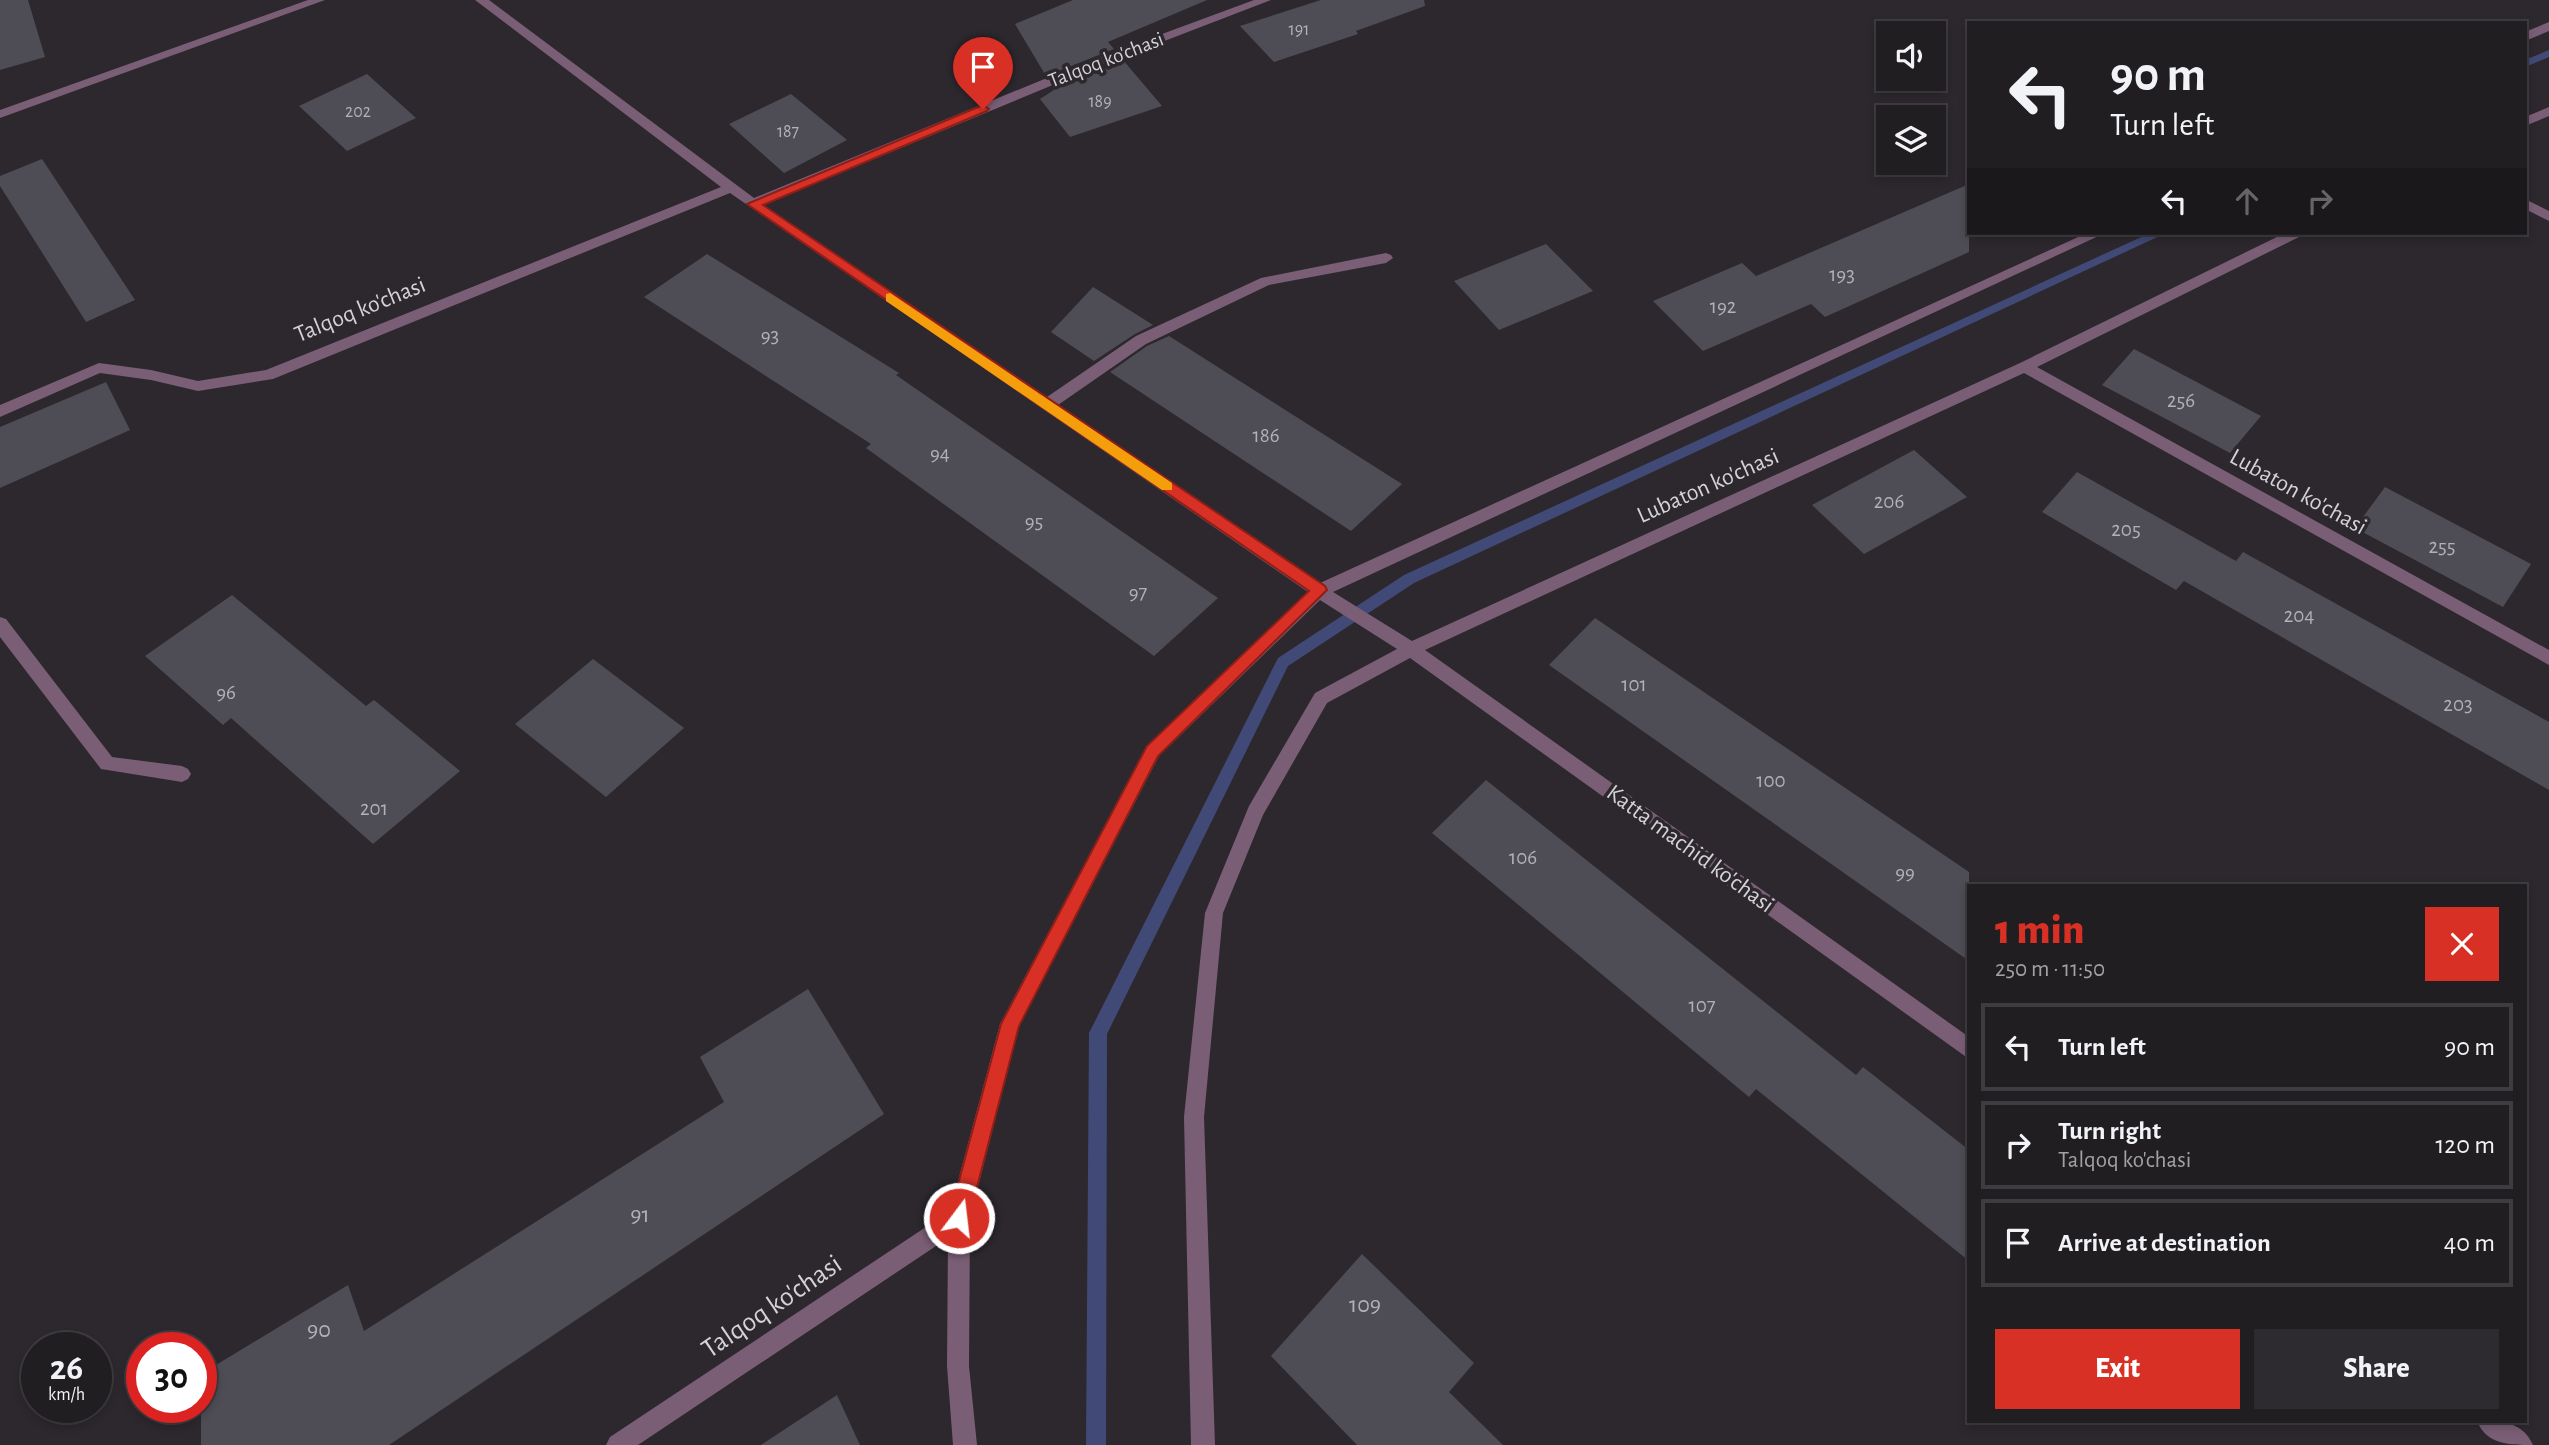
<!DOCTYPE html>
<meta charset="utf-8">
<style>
body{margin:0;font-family:"Alegreya Sans",sans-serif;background:#2d2b2f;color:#f1f3f6;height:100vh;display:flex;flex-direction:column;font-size:26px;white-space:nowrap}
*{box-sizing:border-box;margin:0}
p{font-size:23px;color:#a2a2a5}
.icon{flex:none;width:38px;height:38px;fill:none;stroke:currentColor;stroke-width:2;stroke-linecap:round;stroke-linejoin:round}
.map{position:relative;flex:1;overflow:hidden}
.side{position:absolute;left:1967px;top:884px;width:560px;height:539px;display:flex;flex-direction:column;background:#211e22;border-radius:0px;box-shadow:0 4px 10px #0003,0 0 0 2px #3e3c40}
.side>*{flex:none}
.top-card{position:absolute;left:1967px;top:21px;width:560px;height:214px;border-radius:0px;box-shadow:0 4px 10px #0003,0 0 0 2px #3e3c40;background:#211e22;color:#f1f3f6;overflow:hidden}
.buttons{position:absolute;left:1876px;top:21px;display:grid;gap:14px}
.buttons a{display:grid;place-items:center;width:70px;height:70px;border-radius:0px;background:#211e22;box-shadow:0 4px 10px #0003,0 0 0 2px #3e3c40;font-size:35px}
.speed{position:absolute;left:21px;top:1332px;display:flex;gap:14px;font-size:35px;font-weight:700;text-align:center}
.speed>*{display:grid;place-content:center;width:91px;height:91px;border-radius:50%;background:#211e22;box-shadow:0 4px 10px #0003,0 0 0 2px #3e3c40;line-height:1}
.speed small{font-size:18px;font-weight:400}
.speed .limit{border:10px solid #d22;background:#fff;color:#111}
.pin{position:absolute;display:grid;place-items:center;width:60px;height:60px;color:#fff;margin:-72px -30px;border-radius:50% 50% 50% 0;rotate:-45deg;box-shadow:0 0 7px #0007}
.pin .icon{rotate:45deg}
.me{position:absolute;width:77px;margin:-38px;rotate:15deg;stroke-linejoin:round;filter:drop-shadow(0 0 5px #0008)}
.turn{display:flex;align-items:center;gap:24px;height:147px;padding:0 28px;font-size:32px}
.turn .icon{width:91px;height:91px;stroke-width:2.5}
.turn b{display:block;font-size:49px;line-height:60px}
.lanes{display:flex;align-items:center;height:66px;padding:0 28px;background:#0003;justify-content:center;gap:35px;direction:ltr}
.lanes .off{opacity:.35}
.round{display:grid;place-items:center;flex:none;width:74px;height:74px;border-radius:0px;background:#2d2b2f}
.headline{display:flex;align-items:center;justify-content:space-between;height:119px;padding:0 28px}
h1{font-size:42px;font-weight:800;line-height:52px;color:#d93025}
.primary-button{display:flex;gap:14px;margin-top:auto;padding:14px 28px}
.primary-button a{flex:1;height:80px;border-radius:0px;background:#d93025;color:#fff;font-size:28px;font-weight:800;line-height:80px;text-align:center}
.primary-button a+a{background:#2d2b2f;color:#f1f3f6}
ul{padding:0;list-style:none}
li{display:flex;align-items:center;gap:21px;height:88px;margin:0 14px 10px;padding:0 14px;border:4px solid #3e3c40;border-radius:0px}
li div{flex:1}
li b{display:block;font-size:26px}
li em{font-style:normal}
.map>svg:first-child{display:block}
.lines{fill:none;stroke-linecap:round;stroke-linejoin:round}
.stream{fill:#414a76;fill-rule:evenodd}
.building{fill:#4e4d55}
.minor{fill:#7a5e76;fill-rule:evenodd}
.route{fill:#d93025;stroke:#8d1f18;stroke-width:2}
.slow{fill:#f59e0b}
.labels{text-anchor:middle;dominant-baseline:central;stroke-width:7;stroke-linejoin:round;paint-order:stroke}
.far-number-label{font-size:18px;fill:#b2b1b6}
.far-street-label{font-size:21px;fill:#d4d2d6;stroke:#2c282e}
.number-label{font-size:21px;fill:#b2b1b6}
.street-label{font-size:24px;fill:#d4d2d6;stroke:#2c282e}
.near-number-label{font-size:24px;fill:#b2b1b6}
.near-street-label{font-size:28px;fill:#d4d2d6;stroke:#2c282e}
</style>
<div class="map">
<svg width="2549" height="1445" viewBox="0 0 2549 1445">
<rect width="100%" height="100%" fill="#2c282e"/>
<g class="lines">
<path class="stream" d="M2549,50V57L2525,67V60Z
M2150,233H2166L1414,583L1288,666L1107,1034L1106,1445H1086L1089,1033L1278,658L1404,575Z"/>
</g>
<path class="building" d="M0,0H28L45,57L0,70Z
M1073,0H1207L1108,42L1114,49L1046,76L1015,24Z
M1321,0H1424L1425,6L1356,31L1358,34L1274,62L1240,26Z
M1123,60L1162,106L1070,137L1040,99L1054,90L1053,88Z
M367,74L416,118L347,151L299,106Z
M791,94L847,140L784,173L729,124Z
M42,159L135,300L86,322L0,186V176Z
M1969,184V252L1825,317L1811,304L1703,351L1653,301L1742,263L1756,276Z
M1546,244L1593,291L1499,330L1454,281Z
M707,254L899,373L896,375L1218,598L1154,656L866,448L871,444L644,297Z
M1093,287L1153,325L1135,334L1094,361L1051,332Z
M1169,336L1402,484L1351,531L1110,372L1147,346Z
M2134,349L2261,416L2230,453L2102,385Z
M106,382L130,430L0,488V427Z
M1914,450L1967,497L1864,554L1812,505Z
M2077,472L2236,561L2243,552L2549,722V790L2184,581L2176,590L2042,512Z
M2385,487L2531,564L2503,607L2355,528Z
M232,595L366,706L374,700L460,771L373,844L231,718L223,725L145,656Z
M1595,618L1969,872V961L1549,665Z
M593,659L684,728L606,797L515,724Z
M1486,780L1856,1075L1863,1067L1969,1150V1261L1756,1089L1749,1097L1432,833Z
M808,989L884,1114L389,1445H201V1374L348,1285L364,1331L724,1102L700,1057Z
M1362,1254L1474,1363L1449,1392L1503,1445H1357L1271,1356Z
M837,1395L860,1445H761Z"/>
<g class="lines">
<path class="minor" d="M308,0H325L0,118V110Z
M475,0H489L754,198L1081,64L1254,0H1271L1089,70L763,205L1047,397L1136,336L1261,278L1386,253L1391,255L1393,258L1386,263L1269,285L1146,344L1058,405L1320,583L2087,233H2105L1333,592L1412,641L2020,363L2285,233H2303L2301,236L2037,367L2549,650V665L2024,373L1425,650L1969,1037V1059L1410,658L1327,703L1263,815L1223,913L1204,1117L1215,1445H1191L1184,1117L1205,913L1249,806L1315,693L1397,649L1320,600L1159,756L1019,1026L970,1218L969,1366L977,1445H953L947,1366L948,1238L638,1445H606L610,1437L950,1211L1000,1024L1147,746L1308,592L730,193L273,379L198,391L151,380L100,373L0,417V405L99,363L151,370L198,381L266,370L721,187Z
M2549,22V31L2525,41V32Z
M2549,107V116L2525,126V117Z
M2525,199L2549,211V221L2525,209Z
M0,617L6,619L112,757L182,766L188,769L191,774L188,779L182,782L101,769L0,637Z
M2477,1421C2499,1421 2522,1420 2533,1445C2510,1445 2487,1445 2477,1421Z"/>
</g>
<path class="route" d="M983,105L989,109L987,111L763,205L1325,586L1327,590L1158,756L1019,1026L969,1218L966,1225L959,1228L952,1225L949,1218L1001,1024L1147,746L1309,591L747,204Z"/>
<path class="slow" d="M890,293L1172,483V490H1162L886,301V294Z"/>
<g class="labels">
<g class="far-number-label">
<text x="1299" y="30">191</text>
<text x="1100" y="102">189</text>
<text x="358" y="112">202</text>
<text x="788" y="132">187</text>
</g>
<g class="far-street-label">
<text transform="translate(1106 60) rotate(-21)">Talqoq ko'chasi</text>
</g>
<g class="number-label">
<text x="1842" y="274">193</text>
<text x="1723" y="306">192</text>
<text x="770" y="335">93</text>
<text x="2181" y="400">256</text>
<text x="1266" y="435">186</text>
<text x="940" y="453">94</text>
<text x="1889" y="501">206</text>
<text x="1034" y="521">95</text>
<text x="2126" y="529">205</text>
<text x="2442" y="546">255</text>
<text x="1138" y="592">97</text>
<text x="2299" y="615">204</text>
<text x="1634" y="684">101</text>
<text x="226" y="692">96</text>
<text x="2458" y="704">203</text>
<text x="1771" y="780">100</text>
<text x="374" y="808">201</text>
<text x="1523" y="857">106</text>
<text x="1905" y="872">99</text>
<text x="1702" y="1005">107</text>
</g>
<g class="street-label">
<text transform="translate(360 310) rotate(-22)">Talqoq ko'chasi</text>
<text transform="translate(1708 486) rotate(-24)">Lubaton ko'chasi</text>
<text transform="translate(2298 492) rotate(29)">Lubaton ko'chasi</text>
<text transform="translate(1690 849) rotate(36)">Katta machid ko'chasi</text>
</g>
<g class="near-number-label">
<text x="640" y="1215">91</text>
<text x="1365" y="1305">109</text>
<text x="319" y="1330">90</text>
</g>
<g class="near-street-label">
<text transform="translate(772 1307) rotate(-34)">Talqoq ko'chasi</text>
</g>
</g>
</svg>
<div class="buttons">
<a><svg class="icon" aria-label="sound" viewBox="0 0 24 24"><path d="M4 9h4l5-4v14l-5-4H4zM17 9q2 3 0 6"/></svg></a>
<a><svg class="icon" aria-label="layers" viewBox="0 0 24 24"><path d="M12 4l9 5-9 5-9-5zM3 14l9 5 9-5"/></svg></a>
</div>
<div class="speed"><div>26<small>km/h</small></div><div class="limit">30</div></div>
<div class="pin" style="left:983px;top:109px;background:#d93025"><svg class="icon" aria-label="arrive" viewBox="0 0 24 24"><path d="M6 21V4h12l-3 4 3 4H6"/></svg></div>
<svg class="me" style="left:959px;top:1218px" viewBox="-20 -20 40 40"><circle r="17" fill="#d93025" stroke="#fff" stroke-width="3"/><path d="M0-11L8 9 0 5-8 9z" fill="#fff"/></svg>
<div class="top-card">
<div class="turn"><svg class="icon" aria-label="left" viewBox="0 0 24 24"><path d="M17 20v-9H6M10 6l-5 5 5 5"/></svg><div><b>90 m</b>Turn left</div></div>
<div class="lanes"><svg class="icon" aria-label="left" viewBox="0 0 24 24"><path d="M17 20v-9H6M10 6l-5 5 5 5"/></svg><svg class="icon off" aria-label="ahead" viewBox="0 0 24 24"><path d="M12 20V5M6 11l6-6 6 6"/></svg><svg class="icon off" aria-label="right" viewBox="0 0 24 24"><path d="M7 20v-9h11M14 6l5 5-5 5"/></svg></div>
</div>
<section class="side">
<div class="headline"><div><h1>1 min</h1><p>250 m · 11:50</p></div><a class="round" style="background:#d93025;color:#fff"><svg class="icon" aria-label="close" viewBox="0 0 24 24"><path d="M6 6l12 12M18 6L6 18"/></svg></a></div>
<ul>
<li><svg class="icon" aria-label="left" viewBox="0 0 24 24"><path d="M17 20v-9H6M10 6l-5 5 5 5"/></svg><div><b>Turn left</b></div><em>90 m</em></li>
<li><svg class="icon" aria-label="right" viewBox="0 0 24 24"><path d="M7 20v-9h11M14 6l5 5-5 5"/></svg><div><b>Turn right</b><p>Talqoq ko'chasi</p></div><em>120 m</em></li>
<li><svg class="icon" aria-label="arrive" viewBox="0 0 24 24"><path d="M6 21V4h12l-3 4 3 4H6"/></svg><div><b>Arrive at destination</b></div><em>40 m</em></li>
</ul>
<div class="primary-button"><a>Exit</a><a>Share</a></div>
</section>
</div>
